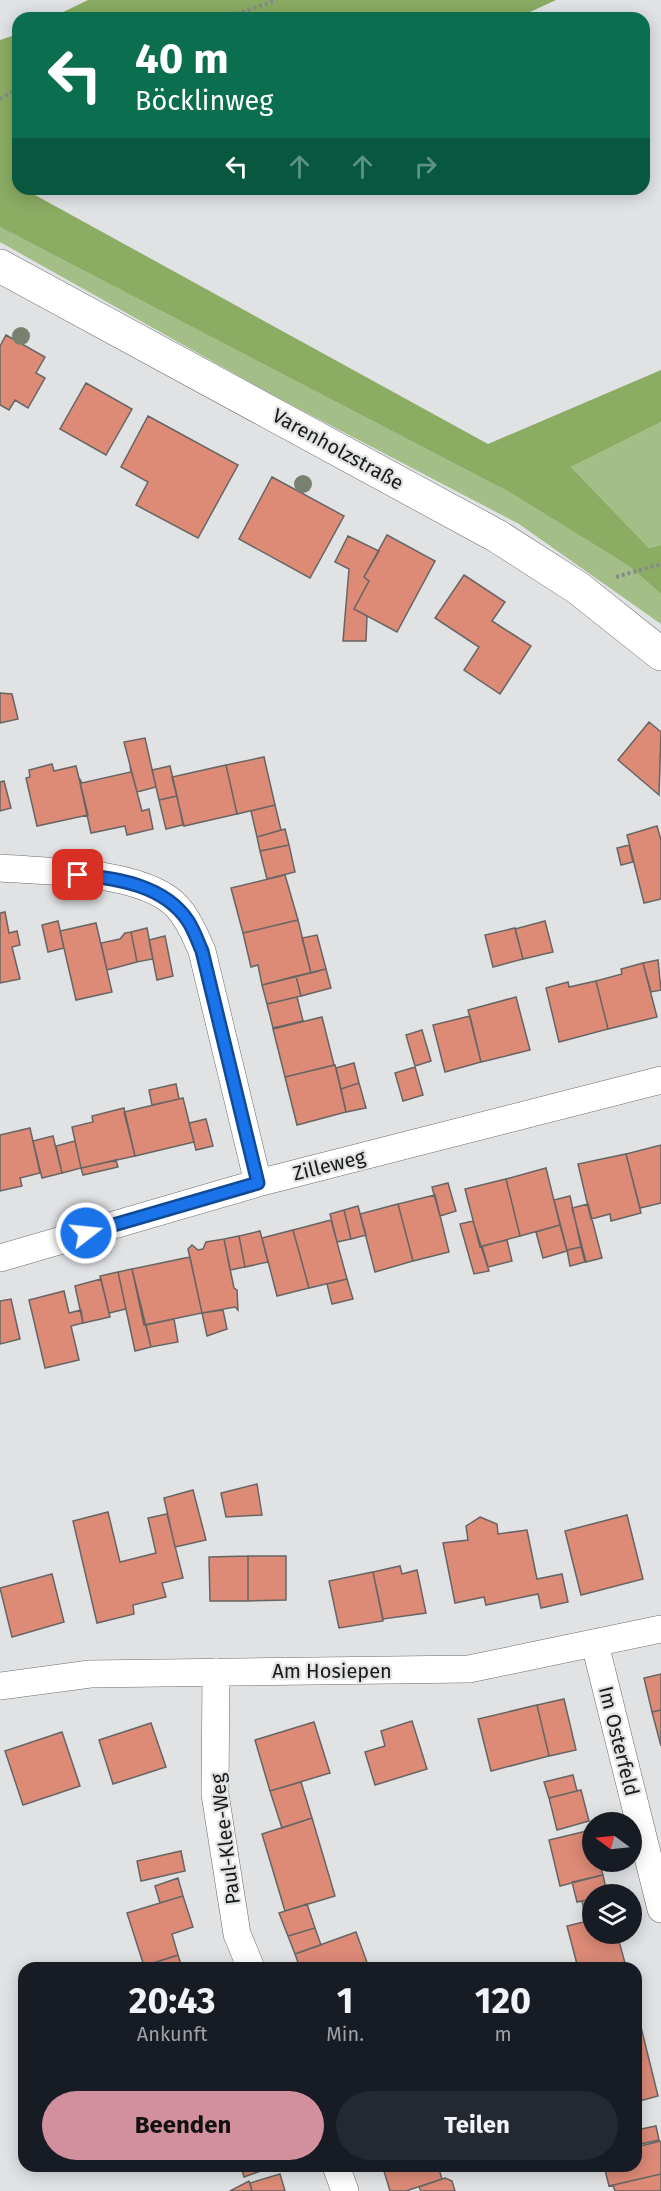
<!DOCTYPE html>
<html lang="de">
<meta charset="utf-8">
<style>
body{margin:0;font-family:"Fira Sans",sans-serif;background:#242831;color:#f1f3f6;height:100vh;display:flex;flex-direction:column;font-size:22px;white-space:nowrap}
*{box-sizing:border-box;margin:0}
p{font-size:20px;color:#9ea1a6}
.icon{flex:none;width:33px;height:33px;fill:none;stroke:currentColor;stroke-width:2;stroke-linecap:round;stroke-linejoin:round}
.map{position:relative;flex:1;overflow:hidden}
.panel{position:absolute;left:18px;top:1962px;width:624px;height:210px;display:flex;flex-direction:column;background:#171b24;border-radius:18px;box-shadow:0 3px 15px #0003}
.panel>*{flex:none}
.top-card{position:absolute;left:12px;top:12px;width:638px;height:183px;border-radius:18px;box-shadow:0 3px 15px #0003;background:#0b6e4f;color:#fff;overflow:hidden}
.needle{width:39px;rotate:285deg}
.fabs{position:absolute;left:582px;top:1812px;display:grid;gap:12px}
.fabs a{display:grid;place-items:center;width:60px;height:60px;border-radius:50%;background:#171b24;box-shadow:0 3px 15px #0003;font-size:30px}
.pin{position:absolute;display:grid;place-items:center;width:51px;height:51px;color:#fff;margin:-26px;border-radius:12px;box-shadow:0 3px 9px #0006}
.me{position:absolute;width:66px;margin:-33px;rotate:74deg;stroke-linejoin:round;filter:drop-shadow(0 0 4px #0008)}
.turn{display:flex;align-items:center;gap:21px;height:126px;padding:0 24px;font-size:27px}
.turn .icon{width:78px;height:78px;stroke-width:2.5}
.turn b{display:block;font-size:42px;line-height:51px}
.lanes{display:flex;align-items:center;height:57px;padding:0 24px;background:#0003;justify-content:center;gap:30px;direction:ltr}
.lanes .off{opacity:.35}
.eta{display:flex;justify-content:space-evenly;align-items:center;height:102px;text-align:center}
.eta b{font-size:36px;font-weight:700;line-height:42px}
.action{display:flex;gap:12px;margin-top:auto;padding:12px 24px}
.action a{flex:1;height:69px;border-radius:36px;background:#d2909f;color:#111;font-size:24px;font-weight:700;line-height:69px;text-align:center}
.action a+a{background:#242831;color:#f1f3f6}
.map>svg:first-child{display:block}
.green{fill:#a3be87}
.forest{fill:#8aac63}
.building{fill:#dd8a77;stroke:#676564;stroke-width:1.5}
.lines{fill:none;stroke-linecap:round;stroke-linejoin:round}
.minor-casing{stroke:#6a6c6d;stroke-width:28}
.tertiary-casing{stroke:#6a6c6d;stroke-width:34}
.path{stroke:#88898a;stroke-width:4;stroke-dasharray:3 3;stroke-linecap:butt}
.minor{stroke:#fff;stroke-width:27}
.tertiary{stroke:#fff;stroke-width:33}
.tree{fill:#78806f}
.route-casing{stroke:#114b97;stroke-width:15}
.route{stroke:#1a73e8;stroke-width:10}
.labels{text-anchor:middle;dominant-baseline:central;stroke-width:4.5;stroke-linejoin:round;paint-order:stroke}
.street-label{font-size:20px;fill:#181919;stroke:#e1e2e4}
</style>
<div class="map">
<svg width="661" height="2191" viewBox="0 0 661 2191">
<rect width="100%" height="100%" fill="#e1e2e4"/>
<path class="green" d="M0,227L509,492L629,566L661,594V624L519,524L267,392L0,242Z
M661,422V545L649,548L571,467Z"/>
<path class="forest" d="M88,0H556L517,18H51Z
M18,34V189H51L35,195L488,444L661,370V422L571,467L649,548L661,545V594L629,566L509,492L0,227V40Z"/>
<path class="building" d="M6,335L45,357L36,373L45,378L28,408L15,400L9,410L0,405V346Z
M86,383L132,409L106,455L60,429Z
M148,416L238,465L198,538L136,505L148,482L121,467Z
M272,477L344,516L310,578L239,539Z
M387,535L435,561L397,632L354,609L369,581L364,577Z
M348,536L379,551L364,577L369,581L354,609L367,616L366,641H343L349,569L335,562Z
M464,575L505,602L492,621L531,646L500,694L464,670L479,647L435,618Z
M0,693L12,694L18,719L0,723Z
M649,722L661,732L659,795L618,760Z
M145,738L156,787L137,792L124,742Z
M264,757L275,805L237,814L226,765Z
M52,764L54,771L76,766L88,815L37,826L26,778L30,777L29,770Z
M226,765L237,814L184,826L172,777Z
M130,766L142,811L149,809L153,829L127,835L125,826L91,833L79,778L82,783L131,772Z
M170,766L177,796L159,800L152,770Z
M4,781L11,808L0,811V782Z
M177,796L183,825L166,829L159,800Z
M275,805L281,830L257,837L251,811Z
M657,826L661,840V899L644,903L627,835Z
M285,829L289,845L260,851L257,837Z
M289,845L295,872L267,879L260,851Z
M629,845L633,862L621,865L617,848Z
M285,875L298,920L243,933L231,888Z
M5,912L9,933L17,931L20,945L12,947L20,979L0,983V913Z
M298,920L311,973L262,985L258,965L251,967L243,933Z
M58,921L64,948L48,952L42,925Z
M545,921L553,952L523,959L515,929Z
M96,923L112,992L76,1000L60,931Z
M147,928L153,959L137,962L131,932Z
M515,928L523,959L493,967L485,935Z
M131,932L137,962L107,970L101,943L120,939L125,933Z
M317,935L326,969L311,973L302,938Z
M165,936L173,976L157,980L149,940Z
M658,960L661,990L651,992L643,963Z
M643,963L657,1017L608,1029L596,981L622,974L621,969Z
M326,969L331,988L301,996L296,976Z
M296,976L301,996L267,1004L262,985Z
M596,981L608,1029L559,1042L546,988L568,982L569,987Z
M297,997L303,1021L273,1028L267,1004Z
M516,997L530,1050L481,1062L468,1010Z
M470,1016L481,1062L445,1072L433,1025Z
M322,1017L334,1065L285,1077L273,1029Z
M422,1030L431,1061L415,1066L406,1035Z
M354,1063L359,1083L341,1089L336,1068Z
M335,1065L346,1112L297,1125L285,1077Z
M415,1067L423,1095L403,1101L395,1073Z
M359,1083L366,1108L346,1112L341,1089Z
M176,1084L179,1099L152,1105L149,1090Z
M183,1098L194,1142L135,1156L124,1112Z
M124,1108L135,1156L81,1168L72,1127L93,1122L92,1116Z
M206,1119L213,1146L196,1150L189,1123Z
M30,1128L40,1173L20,1178L22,1186L0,1191V1135Z
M53,1136L62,1173L42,1178L33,1141Z
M75,1141L81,1168L62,1173L56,1146Z
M661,1145V1203L640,1208L626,1154Z
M626,1154L641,1213L611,1221L610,1214L591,1219L578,1164Z
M116,1160L118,1167L83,1175L81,1168Z
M546,1168L560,1225L520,1236L506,1179Z
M506,1179L520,1236L480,1247L465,1189Z
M448,1183L456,1211L440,1216L432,1187Z
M435,1195L449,1252L413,1261L398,1204Z
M570,1196L581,1247L567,1250L554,1200Z
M398,1204L413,1261L375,1272L360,1214Z
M588,1204L602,1258L586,1262L572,1208Z
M358,1206L366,1235L351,1239L344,1210Z
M344,1210L351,1239L337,1242L330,1214Z
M331,1220L347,1279L309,1288L293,1230Z
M473,1221L489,1271L474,1274L460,1224Z
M560,1225L567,1251L543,1258L536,1232Z
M293,1230L309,1288L277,1296L262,1238Z
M260,1231L268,1262L245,1267L239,1236Z
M239,1236L245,1267L230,1270L224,1239Z
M224,1239L234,1288L237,1290L238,1310L235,1307L202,1313L188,1249L192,1245L198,1250L203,1249L206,1242Z
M507,1240L512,1261L488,1267L482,1246Z
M581,1247L585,1262L570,1266L567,1250Z
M190,1257L202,1313L144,1325L132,1269Z
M132,1269L151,1347L135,1351L118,1272Z
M118,1272L126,1309L109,1313L100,1276Z
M101,1279L110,1317L83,1323L75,1286Z
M347,1279L353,1299L332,1304L327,1284Z
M64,1291L69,1313L81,1310L83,1323L71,1326L79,1360L45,1368L29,1300Z
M11,1299L20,1339L0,1344V1301Z
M223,1310L227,1329L207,1336L202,1313Z
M174,1319L178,1342L151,1347L146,1325Z
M257,1484L262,1515L226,1517L221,1493Z
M193,1490L206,1540L175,1547L164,1498Z
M108,1512L120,1562L156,1553L148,1518L167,1514L183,1578L162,1583L166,1597L133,1605L134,1614L97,1623L73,1521Z
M627,1515L643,1579L581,1595L565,1531Z
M480,1517L497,1524L498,1534L527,1530L537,1579L562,1574L568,1602L541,1608L538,1594L486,1605L484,1597L455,1603L443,1543L468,1540L466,1526Z
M248,1556V1601H210L209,1557Z
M248,1556H286V1600L248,1601Z
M400,1566L402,1574L417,1570L426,1613L383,1619L373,1572Z
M373,1572L383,1621L339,1628L329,1581Z
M52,1574L64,1622L12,1637L0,1588Z
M661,1674V1710L652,1712L644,1678Z
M564,1699L576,1750L549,1756L537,1705Z
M537,1705L549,1756L491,1771L478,1719Z
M661,1710V1746L652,1712Z
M412,1721L427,1769L375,1785L365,1752L385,1746L381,1731Z
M314,1722L330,1773L270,1791L255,1740Z
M151,1723L166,1767L113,1784L99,1740Z
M62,1732L80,1786L23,1805L5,1751Z
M573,1775L577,1791L549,1798L544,1782Z
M301,1782L312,1818L282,1828L270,1791Z
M581,1790L589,1821L557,1830L549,1798Z
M312,1818L335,1896L285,1911L262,1834Z
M591,1830L592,1862H599L603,1875L560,1886L549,1840Z
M181,1851L185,1871L141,1881L137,1861Z
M603,1875L607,1894H592V1899L577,1902L572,1882Z
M178,1878L183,1896L160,1903L155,1886Z
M183,1896L193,1927L172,1934L178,1955L144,1966L127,1913Z
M592,1899V1913L585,1915L582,1901Z
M307,1904L315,1928L288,1936L279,1913Z
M592,1920V1934H617L625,1963L603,1968H578L567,1926Z
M315,1928L321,1945L295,1954L288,1936Z
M356,1932L369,1968H300L295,1954Z
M178,1955L182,1968H145L144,1966Z
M639,2019L658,2096L636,2102V2020Z
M656,2126L659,2140L636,2145V2130Z
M661,2141V2174L609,2186L604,2166H636V2147Z
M241,2166H269V2168L244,2177Z
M390,2166H438L442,2179L406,2191H390L383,2168Z
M280,2174L285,2191H252L250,2183Z
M661,2174V2191H615L613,2185Z
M445,2178L452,2181L455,2191H421L419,2187Z
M249,2181L252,2191H230Z"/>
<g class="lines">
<defs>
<path id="minor" d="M0,868C49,872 125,870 167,898C185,910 194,933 202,951L258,1183
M0,1258L258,1183L661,1080
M595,1644L661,1909
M216,1672L215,1794L237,1934L251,1968
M0,1686L90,1674L469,1669L661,1629
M336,2166L345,2191"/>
<path id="tertiary" d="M0,266L497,536L578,588L661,654"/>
</defs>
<use href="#minor" class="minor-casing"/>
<use href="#tertiary" class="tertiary-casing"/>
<path class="path" d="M225,18L277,0
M0,99L18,88
M616,577L661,564"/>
<use href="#minor" class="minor"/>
<use href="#tertiary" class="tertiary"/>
</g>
<g class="tree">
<circle cx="21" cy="336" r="9"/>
<circle cx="303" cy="484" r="9"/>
</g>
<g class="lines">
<defs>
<path id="route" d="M78,875C118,878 165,886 188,921C194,930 198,942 202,951L258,1183L86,1233"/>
</defs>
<use href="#route" class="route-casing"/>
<use href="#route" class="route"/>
</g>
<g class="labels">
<g class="street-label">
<text transform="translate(338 449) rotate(29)">Varenholzstraße</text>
<text transform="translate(329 1165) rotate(-14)">Zilleweg</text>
<text x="332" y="1671">Am Hosiepen</text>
<text transform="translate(619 1741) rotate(76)">Im Osterfeld</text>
<text transform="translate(225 1839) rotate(-97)">Paul-Klee-Weg</text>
</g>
</g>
</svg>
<div class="fabs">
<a><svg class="needle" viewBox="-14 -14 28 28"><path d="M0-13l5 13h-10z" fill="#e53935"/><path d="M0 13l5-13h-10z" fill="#9ea1a6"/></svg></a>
<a><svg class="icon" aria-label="layers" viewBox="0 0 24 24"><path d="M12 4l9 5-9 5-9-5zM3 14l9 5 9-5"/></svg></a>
</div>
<div class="pin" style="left:78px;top:875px;background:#d93025"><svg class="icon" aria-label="arrive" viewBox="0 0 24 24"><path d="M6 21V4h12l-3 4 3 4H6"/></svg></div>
<svg class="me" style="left:86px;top:1233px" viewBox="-20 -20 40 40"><circle r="17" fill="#1a73e8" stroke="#fff" stroke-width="3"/><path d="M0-11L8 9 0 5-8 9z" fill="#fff"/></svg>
<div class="top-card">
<div class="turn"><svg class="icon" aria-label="left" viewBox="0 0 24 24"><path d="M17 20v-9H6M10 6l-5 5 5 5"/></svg><div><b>40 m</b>Böcklinweg</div></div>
<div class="lanes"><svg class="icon" aria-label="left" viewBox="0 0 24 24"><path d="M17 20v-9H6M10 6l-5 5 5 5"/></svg><svg class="icon off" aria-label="ahead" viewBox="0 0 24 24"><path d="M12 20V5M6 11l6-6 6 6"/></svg><svg class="icon off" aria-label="ahead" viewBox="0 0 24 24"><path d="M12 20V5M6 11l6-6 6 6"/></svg><svg class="icon off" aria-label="right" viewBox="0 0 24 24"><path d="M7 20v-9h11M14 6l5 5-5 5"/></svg></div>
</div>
<section class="panel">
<div class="eta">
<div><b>20:43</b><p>Ankunft</p></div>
<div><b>1</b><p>Min.</p></div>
<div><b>120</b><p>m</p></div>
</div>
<div class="action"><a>Beenden</a><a>Teilen</a></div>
</section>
</div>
